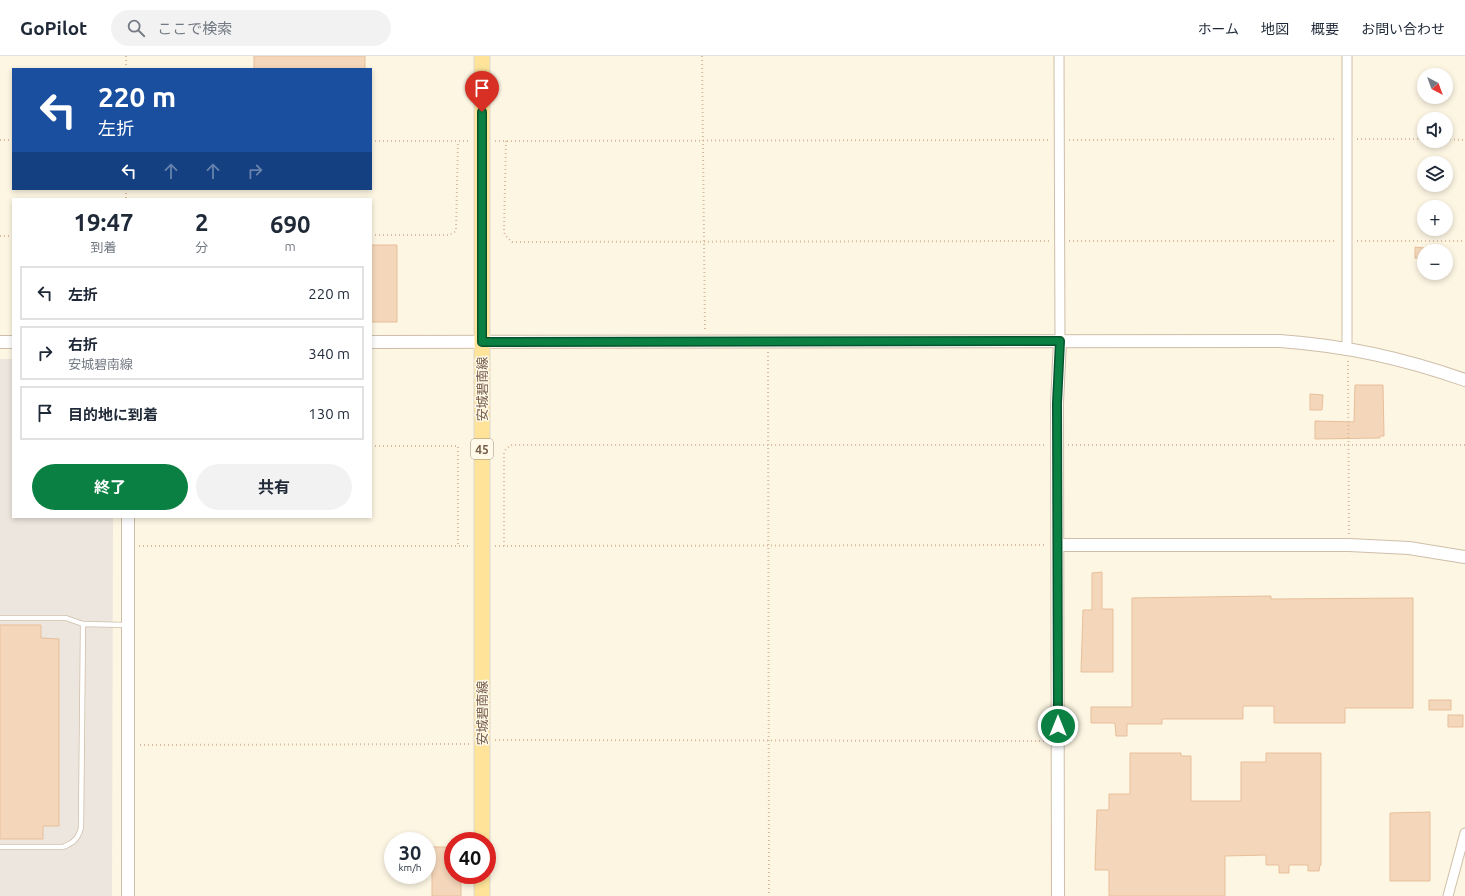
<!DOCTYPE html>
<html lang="ja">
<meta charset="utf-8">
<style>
body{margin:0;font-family:Ubuntu,"Noto Sans JP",sans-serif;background:#f2f2f3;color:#1f2937;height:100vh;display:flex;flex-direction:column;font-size:15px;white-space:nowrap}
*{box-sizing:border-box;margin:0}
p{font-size:13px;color:#747a83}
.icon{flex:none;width:22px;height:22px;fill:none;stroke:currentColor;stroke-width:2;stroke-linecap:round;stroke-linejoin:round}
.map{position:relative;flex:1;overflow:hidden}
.panel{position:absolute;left:12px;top:142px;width:360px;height:320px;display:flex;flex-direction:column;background:#fff;border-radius:0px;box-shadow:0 2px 6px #0003}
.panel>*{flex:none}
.top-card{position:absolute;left:12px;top:12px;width:360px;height:122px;border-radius:0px;box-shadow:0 2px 6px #0003;background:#1a4fa0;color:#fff;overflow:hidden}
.needle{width:26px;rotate:139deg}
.buttons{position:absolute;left:1417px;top:12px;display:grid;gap:8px}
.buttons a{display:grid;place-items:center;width:36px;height:36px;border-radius:50%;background:#fff;box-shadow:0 2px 6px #0003;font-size:20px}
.speed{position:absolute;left:384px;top:776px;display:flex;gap:8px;font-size:20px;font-weight:700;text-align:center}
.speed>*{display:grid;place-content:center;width:52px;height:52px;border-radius:50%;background:#fff;box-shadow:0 2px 6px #0003;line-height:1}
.speed small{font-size:10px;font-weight:400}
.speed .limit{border:6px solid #d22;background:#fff;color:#111}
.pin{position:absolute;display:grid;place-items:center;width:34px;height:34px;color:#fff;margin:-41px -17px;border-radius:50% 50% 50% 0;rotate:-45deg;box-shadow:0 0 4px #0007}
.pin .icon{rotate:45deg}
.me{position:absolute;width:44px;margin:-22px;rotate:0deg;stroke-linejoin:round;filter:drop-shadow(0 0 3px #0008)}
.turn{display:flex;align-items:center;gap:14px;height:84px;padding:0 20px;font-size:18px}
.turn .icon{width:52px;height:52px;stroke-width:2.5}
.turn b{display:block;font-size:28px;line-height:34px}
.lanes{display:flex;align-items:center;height:38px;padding:0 20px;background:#0003;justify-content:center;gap:20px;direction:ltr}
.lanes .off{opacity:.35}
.eta{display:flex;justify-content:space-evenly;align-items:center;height:68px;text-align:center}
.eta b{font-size:24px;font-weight:700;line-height:28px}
.primary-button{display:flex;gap:8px;margin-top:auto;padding:8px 20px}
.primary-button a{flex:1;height:46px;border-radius:24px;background:#0b8043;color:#fff;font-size:16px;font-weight:700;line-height:46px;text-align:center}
.primary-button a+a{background:#f2f2f3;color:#1f2937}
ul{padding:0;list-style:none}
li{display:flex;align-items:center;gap:12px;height:54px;margin:0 8px 6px;padding:0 12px;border:2px solid #e0e1e3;border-radius:0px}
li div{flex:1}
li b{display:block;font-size:15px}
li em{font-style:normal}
header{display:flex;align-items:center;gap:24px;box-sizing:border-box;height:56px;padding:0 20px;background:#fff;border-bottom:1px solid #e0e1e3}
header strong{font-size:19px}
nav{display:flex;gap:22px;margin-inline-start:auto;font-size:14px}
.search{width:280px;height:36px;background:#f2f2f3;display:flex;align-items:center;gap:10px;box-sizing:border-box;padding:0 14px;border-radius:22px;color:#747a83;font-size:15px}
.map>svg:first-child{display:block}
.industrial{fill:#ece6de}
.building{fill:#f4d7ba;stroke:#e7bf9a}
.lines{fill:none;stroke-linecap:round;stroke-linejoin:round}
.service-casing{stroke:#cfbea9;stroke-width:6}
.minor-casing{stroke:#cfbea9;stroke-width:11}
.tertiary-casing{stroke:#cfbea9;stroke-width:14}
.primary-casing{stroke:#ded8d3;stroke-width:17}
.path{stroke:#d9ba9d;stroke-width:2;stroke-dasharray:1 3;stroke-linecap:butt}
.service{stroke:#fff;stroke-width:4.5}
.minor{stroke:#fff;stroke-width:9}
.tertiary{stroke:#fff;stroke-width:12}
.primary{stroke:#fee399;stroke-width:15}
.route-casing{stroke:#07532c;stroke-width:10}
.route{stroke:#0b8043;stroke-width:7}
.labels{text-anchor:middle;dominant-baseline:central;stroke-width:3;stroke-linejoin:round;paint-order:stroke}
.shield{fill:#fff9ea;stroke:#9f8c79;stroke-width:1}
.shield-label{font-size:12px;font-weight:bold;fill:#765d48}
.street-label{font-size:13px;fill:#765d48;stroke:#fff9ea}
</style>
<header>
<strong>GoPilot</strong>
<div class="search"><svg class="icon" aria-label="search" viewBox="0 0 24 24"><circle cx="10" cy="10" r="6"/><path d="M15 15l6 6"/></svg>ここで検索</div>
<nav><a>ホーム</a><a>地図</a><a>概要</a><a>お問い合わせ</a></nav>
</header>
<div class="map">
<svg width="1465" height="840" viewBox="0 0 1465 840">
<rect width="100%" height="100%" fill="#fdf6e3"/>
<path class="industrial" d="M0,303H13V461H113L112,840H0Z"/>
<path class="building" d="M254,0H365V13H254Z
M371,189H397V266H371Z
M1415,191L1424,192V203L1415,202Z
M1355,329H1383L1384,380H1380V382L1315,383V365L1354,366Z
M1310,338L1323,339L1322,354H1310Z
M1102,516V553H1113V616H1081L1083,554H1092V517Z
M1271,540V543L1413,542V652H1345V667H1274V650H1243V663H1162V668H1127V680H1116L1115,667H1091V651H1132V542Z
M0,569H41V582L59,583V770H43V783H0Z
M1429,644H1451V654H1429Z
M1448,659H1463V671H1448Z
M1130,697H1181V700H1191V745H1241V706H1266V697H1321V809H1320L1319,815H1308V809H1289V817H1279V809H1266V799L1225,800V840H1109V814H1095L1097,754H1109V738H1130Z
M1430,756V825H1390V757Z
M432,791H453V819H461V840H432Z"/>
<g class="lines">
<defs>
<path id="service" d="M0,562H66L83,568L127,569
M0,791H63C73,787 78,783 81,772L83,568"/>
<path id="minor" d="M1059,0L1060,285
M1347,0V292
M1448,840L1465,777"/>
<path id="tertiary" d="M0,286H13
M371,286L1280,285C1347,290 1402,302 1465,324
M128,461V840
M1058,489H1349L1409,492L1465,501
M1058,840L1057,347L1060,285"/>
<path id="primary" d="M482,0V785
M482,840V819"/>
</defs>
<use href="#service" class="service-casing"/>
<use href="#minor" class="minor-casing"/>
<use href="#tertiary" class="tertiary-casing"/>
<use href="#primary" class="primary-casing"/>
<path class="path" d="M702,0L705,275
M126,13V0
M1357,83H1424
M1446,83L1465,84
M0,84H13
M1069,84L1337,83
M371,85H469
M495,85L1049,84
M506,85L504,175L505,179L512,186L1051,185
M126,133V143
M371,179H449L456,175L458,85
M0,180H13
M1069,185H1337
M1357,185H1465
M768,296L769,840
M1348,305L1349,479
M1068,389H1465
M371,390H458V489
M139,490H469
M495,490L1047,489
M504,490V397L506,393L511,389H1046
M495,684L1047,685
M140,689L469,688"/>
<use href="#service" class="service"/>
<use href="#minor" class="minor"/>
<use href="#tertiary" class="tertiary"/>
<use href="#primary" class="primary"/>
</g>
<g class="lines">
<defs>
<path id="route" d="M482,56V286L1060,285L1057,347L1058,670"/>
</defs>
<use href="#route" class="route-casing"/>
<use href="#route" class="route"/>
</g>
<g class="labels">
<rect class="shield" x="471" y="383" width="22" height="20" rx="3"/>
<g class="shield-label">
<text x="482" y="393">45</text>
</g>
<g class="street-label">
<text transform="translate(482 333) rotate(-90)">安城碧南線</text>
<text transform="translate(482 657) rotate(-90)">安城碧南線</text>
</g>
</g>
</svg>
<div class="buttons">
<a><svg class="needle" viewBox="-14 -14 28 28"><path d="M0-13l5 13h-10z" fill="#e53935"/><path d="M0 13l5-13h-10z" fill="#747a83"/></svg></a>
<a><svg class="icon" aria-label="sound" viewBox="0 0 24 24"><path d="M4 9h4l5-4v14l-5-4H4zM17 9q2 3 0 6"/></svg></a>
<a><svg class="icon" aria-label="layers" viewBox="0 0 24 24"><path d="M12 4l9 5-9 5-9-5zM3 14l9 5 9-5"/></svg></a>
<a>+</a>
<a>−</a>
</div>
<div class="speed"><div>30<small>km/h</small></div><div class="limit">40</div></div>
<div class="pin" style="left:482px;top:56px;background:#d93025"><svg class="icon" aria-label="arrive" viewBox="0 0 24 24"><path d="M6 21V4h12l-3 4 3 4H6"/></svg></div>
<svg class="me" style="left:1058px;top:670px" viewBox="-20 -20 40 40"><circle r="17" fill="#0b8043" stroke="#fff" stroke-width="3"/><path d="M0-11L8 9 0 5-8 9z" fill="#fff"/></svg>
<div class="top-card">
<div class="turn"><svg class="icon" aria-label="left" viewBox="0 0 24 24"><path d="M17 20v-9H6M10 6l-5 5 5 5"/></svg><div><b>220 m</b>左折</div></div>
<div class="lanes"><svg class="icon" aria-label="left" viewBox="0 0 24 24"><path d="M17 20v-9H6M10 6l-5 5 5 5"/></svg><svg class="icon off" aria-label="ahead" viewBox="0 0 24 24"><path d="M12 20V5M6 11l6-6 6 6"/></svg><svg class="icon off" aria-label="ahead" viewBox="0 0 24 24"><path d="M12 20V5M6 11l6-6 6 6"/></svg><svg class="icon off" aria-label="right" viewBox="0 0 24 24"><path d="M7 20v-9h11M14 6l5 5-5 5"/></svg></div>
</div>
<section class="panel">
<div class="eta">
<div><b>19:47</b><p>到着</p></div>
<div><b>2</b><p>分</p></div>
<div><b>690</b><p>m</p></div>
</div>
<ul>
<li><svg class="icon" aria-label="left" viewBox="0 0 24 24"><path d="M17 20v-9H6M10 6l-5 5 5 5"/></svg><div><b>左折</b></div><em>220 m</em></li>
<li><svg class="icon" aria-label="right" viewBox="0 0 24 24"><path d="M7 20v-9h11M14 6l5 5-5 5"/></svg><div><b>右折</b><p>安城碧南線</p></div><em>340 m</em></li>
<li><svg class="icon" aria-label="arrive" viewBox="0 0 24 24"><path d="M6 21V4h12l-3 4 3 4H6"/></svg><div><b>目的地に到着</b></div><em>130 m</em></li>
</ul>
<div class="primary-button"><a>終了</a><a>共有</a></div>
</section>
</div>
